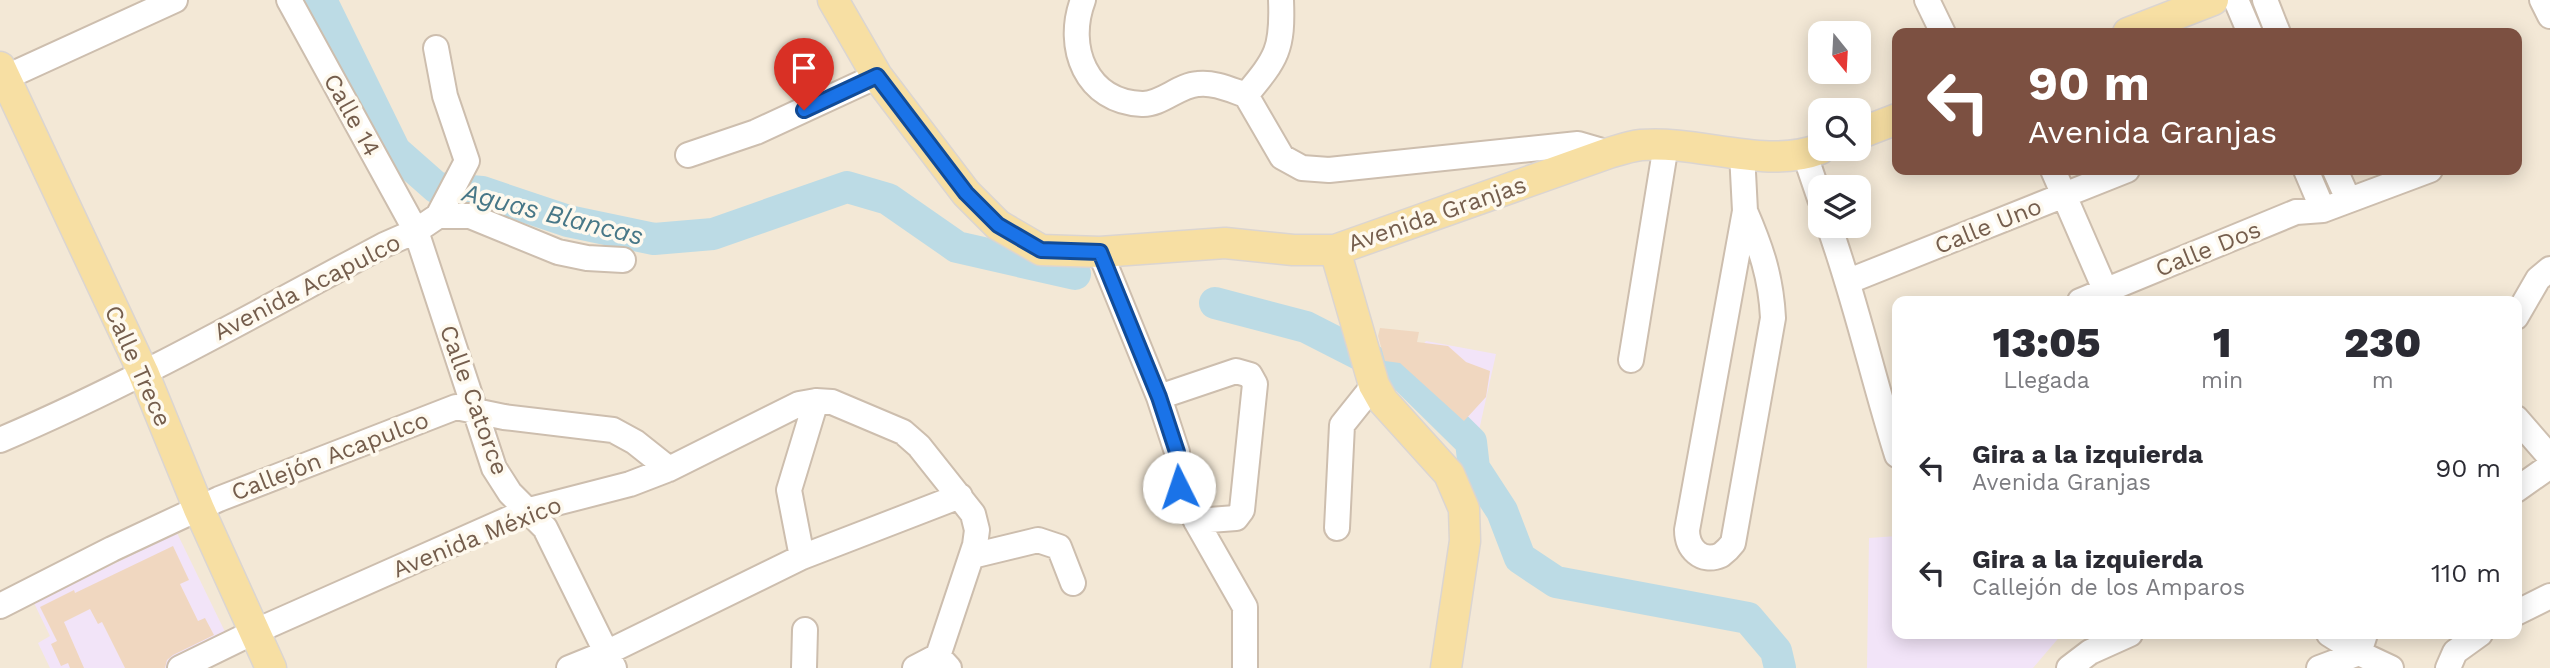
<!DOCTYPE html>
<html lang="es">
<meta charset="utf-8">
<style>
body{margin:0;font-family:"Work Sans",sans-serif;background:#f2f2f3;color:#2b2b33;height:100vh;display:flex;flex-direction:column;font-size:26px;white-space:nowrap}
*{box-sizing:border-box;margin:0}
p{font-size:23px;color:#7c7c81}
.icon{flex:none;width:38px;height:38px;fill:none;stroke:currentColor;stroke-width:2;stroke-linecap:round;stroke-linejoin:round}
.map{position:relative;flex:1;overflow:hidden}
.panel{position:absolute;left:1892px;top:296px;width:630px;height:343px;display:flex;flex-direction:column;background:#fff;border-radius:14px;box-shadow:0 4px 18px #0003}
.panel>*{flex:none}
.top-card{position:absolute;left:1892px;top:28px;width:630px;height:147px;border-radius:14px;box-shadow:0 4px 18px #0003;background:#7c5041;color:#fff;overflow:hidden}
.needle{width:46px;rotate:162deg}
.controls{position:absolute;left:1808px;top:21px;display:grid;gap:14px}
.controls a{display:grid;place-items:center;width:63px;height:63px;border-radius:14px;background:#fff;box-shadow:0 4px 18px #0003;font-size:35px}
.pin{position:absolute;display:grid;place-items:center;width:60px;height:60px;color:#fff;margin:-72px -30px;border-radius:50% 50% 50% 0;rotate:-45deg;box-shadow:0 0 7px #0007}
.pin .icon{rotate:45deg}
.me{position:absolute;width:77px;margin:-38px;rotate:356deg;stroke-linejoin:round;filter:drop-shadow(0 0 5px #0008)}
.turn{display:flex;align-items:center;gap:24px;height:147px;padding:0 21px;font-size:32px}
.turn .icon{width:91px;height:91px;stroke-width:2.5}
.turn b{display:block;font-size:49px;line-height:60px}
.eta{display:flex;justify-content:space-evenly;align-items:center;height:119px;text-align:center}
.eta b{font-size:42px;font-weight:800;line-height:49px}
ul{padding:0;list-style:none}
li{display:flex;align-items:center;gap:21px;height:105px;padding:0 21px}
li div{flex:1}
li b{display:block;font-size:26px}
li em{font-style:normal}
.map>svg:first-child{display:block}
.residential{fill:#f3e8d6;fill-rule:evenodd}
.education{fill:#f2e4f8}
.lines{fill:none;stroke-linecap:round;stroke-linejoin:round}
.river{stroke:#bcdbe5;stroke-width:32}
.building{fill:#f0d7c0}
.minor-casing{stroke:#cdbeae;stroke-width:28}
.major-casing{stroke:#dbd5d1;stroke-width:33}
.minor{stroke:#fff;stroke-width:24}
.major{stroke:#f7dfa3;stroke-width:30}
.route-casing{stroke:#114b97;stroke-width:18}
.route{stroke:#1a73e8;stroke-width:12}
.labels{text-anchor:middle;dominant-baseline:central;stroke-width:7;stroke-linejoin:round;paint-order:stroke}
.street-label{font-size:24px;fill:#755e4d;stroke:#fef9ee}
.water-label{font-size:26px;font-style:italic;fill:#477787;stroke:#fef9ee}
</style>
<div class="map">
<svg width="2550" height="668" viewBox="0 0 2550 668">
<rect width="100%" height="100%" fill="#fcf6e8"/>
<path class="residential" d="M0,0H2550V668H0ZM1820,33H1858V72H1820ZM1897,33H2516V170H1897ZM1820,110H1858V149H1820ZM1820,187H1858V226H1820ZM1897,301H2516V634H1897Z"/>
<path class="education" d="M1426,341L1496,354L1478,435L1402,369Z
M177,533L229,640L171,668H50L38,643L50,636L34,603Z
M1897,536V634H2062L2033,668H1867L1869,538Z"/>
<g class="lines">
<path class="river" d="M321,0L395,151L437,188L482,192L568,221L654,239L713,234L847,187L888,199L957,247L1075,274
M1215,303L1306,327L1406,378L1471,442L1474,468L1502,511L1520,558L1556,582L1748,618L1776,651L1780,668"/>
</g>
<path class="building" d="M1380,328L1419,332L1417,342L1448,346L1466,362L1490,371L1486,397L1464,421L1400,363L1385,361L1378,336Z
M173,546L189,580L180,584L198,621L205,618L214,635L173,655L167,660L165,668H125L102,622L98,624L90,609L64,622L84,668H70L68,663L61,666L51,644L57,641L40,607L74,590L75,593Z"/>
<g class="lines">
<defs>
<path id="minor" d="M289,0L416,231L494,468L510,493L545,528L614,668
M1083,0C1065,47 1086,102 1142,104C1161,105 1179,85 1198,84C1214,82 1231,90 1246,95L1282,157L1302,168L1329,170L1578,144L1609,153
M1927,0L1943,33
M2236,0L2250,33
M2265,0L2278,33
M2542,0L2550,16
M436,48L445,96L467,161L438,216
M0,80L175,0
M1246,95C1277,58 1283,49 1281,0
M1742,153L1745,211L1687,530C1687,548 1701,564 1721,555C1725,552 1730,547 1733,543L1773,318C1771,277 1761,248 1745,211
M688,155L756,132L877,76
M1805,155L1820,199
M2053,170L2110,301
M2306,170L2323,210
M2335,170L2348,199
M1829,226C1856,301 1873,379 1897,455
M1100,252L1159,397L1177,452L1179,487L1196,521L1245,607V667
M1849,281L2127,170
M2080,301L2296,212L2323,210L2430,170
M2516,317L2538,279L2550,269
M1631,360L1666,145
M1159,397L1236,371L1250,375L1255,384L1242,510L1236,518L1196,521
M2516,418L2550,457
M0,440C132,384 258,312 384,245L416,231L438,216H470L558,252L587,258L623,260
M2516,490L2550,466
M1337,528L1342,425L1374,385
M972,556L1038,540L1059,547L1073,583
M802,557L789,490L816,401
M0,606L112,549L219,499L456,407L504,417L613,430L635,442L669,469
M2516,613L2550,596
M2329,634L2359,653L2391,668
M180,668L254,632L529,510L630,484L669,469L799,404L816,401L832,402L903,432L919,446L973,514L977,530L975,545L938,656L949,668
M569,668L606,653L802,557L960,496
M804,668L805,630
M915,668L938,656
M2069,668L2090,652L2130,634
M2319,668L2359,653L2365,634
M2448,668L2455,652L2480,634"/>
<path id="major" d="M833,0L877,76L966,193L998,225L1041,250L1100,252L1225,243L1293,250H1335L1609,153C1619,150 1631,146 1641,145C1700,140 1765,170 1820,149
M2128,33L2213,0
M0,67L143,372L199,509L271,668
M1858,134L1897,119
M1335,250L1374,385L1383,401L1449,474L1464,509L1465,541L1446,668"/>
</defs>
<use href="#minor" class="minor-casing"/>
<use href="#major" class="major-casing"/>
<use href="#minor" class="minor"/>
<use href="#major" class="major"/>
</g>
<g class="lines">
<defs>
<path id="route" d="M804,110L877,76L966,193L998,225L1041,250L1100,252L1159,397L1177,452L1179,487"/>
</defs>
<use href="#route" class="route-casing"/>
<use href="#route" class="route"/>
</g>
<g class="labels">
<g class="street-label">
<text transform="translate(352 115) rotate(61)">Calle 14</text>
<text transform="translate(1437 214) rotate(-19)">Avenida Granjas</text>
<text transform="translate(1988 226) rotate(-22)">Calle Uno</text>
<text transform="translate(2208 249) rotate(-22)">Calle Dos</text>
<text transform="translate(307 287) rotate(-27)">Avenida Acapulco</text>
<text transform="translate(138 366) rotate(66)">Calle Trece</text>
<text transform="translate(474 400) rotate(70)">Calle Catorce</text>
<text transform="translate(330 456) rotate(-21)">Callejón Acapulco</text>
<text transform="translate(477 537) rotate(-22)">Avenida México</text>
</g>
<g class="water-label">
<text transform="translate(553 214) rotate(14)">Aguas Blancas</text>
</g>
</g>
</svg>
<div class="controls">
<a><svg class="needle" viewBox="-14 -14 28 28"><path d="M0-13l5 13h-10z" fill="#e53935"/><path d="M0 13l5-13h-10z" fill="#7c7c81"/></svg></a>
<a><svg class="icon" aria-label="search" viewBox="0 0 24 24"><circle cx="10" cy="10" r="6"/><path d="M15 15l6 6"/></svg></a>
<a><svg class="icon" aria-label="layers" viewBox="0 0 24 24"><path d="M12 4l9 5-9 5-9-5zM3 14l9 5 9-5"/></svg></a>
</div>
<div class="pin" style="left:804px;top:110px;background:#d93025"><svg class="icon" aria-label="arrive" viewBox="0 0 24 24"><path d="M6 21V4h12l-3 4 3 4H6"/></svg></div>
<svg class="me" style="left:1179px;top:487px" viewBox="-20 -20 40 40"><circle r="19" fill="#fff"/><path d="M0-13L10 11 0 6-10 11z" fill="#1a73e8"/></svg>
<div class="top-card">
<div class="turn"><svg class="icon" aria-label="left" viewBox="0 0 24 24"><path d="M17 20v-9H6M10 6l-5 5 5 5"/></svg><div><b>90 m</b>Avenida Granjas</div></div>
</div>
<section class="panel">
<div class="eta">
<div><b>13:05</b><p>Llegada</p></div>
<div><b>1</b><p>min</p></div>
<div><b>230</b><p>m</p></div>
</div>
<ul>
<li><svg class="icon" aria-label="left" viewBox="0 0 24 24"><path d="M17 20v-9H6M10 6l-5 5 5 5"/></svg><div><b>Gira a la izquierda</b><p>Avenida Granjas</p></div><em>90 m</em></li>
<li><svg class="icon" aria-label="left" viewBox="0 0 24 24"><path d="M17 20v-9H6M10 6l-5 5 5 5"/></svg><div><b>Gira a la izquierda</b><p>Callejón de los Amparos</p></div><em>110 m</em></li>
</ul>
</section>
</div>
